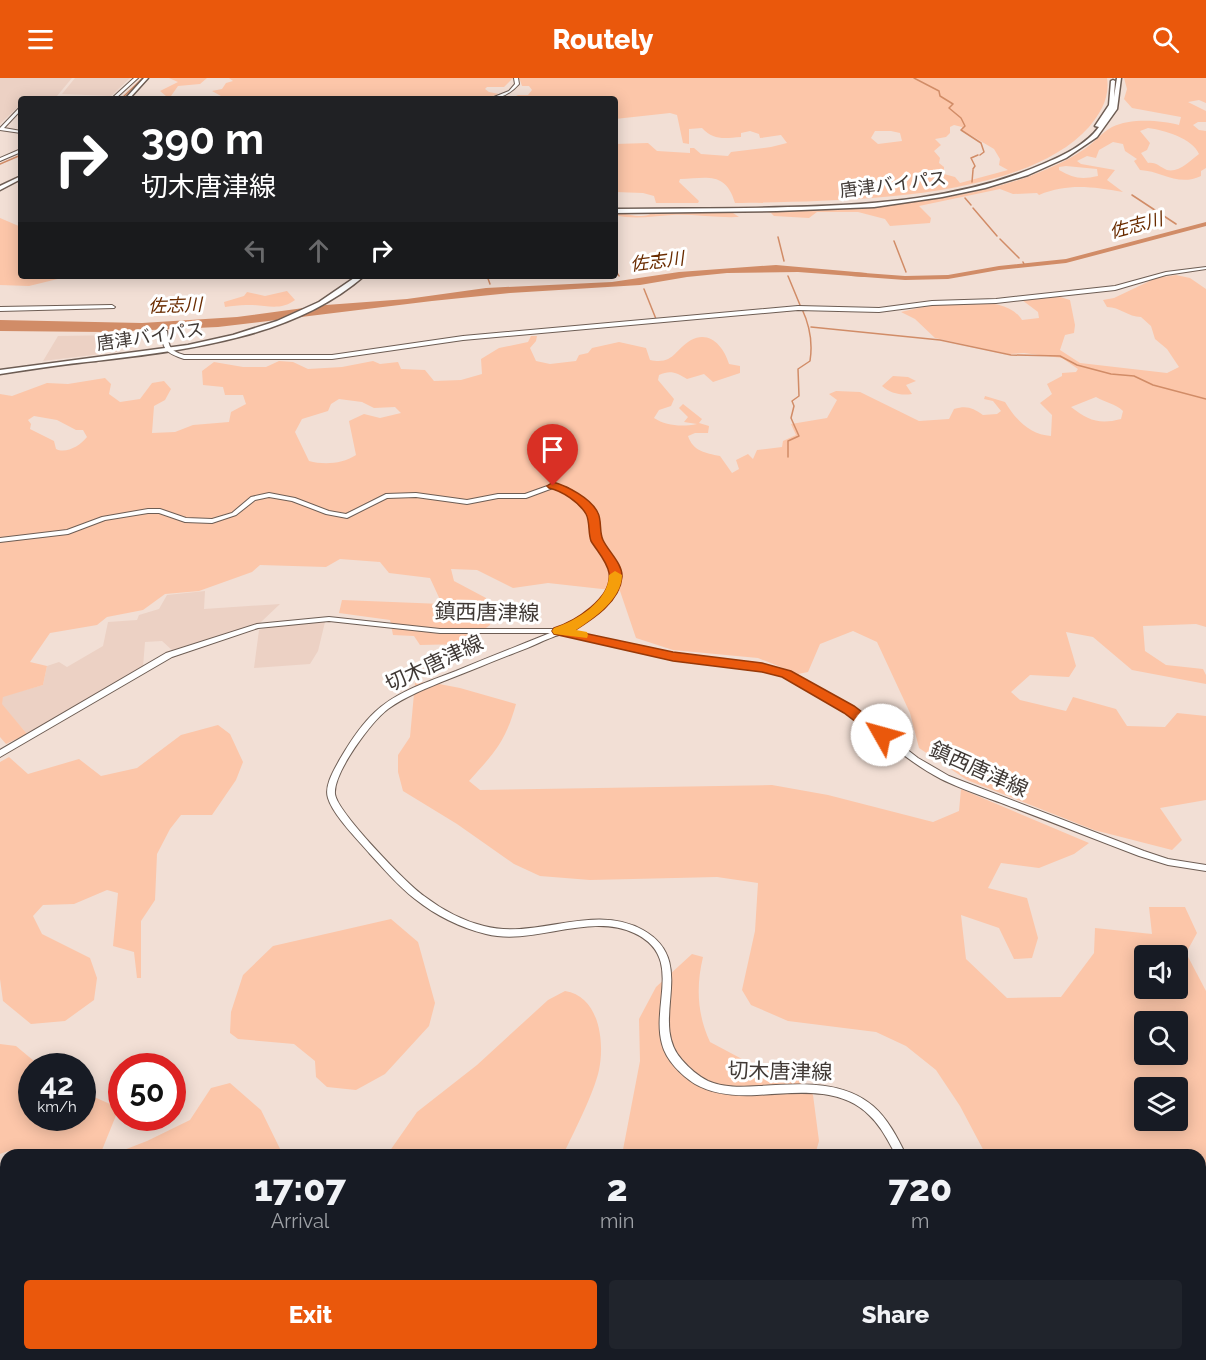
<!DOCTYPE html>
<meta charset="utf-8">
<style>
body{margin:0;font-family:Raleway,"Noto Sans JP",sans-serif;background:#20242c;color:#f1f3f6;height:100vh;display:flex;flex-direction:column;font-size:22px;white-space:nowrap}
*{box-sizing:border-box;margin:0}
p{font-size:20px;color:#9ea1a6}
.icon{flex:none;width:33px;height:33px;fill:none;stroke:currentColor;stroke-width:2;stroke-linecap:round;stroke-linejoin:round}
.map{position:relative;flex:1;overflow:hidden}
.sheet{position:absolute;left:0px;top:1071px;width:1206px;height:212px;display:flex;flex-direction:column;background:#171b24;border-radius:18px 18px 0 0;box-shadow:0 3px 15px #0003}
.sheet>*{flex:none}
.hud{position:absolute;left:18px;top:18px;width:600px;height:183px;border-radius:6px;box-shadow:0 3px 15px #0003;background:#202124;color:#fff;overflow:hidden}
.buttons{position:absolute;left:1134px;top:867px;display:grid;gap:12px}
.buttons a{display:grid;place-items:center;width:54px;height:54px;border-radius:6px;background:#171b24;box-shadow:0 3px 15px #0003;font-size:30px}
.speed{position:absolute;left:18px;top:975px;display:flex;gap:12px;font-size:30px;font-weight:700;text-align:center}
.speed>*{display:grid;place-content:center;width:78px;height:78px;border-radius:50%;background:#171b24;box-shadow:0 3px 15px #0003;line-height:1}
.speed small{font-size:15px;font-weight:400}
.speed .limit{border:9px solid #d22;background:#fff;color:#111}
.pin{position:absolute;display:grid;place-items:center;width:51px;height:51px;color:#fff;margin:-62px -26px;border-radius:50% 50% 50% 0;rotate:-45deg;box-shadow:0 0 6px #0007}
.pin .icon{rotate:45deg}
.me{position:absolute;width:66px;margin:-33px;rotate:308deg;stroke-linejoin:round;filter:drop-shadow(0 0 4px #0008)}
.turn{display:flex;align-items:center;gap:21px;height:126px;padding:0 24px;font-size:27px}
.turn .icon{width:78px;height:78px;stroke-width:2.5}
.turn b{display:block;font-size:42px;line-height:51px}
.lanes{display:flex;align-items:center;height:57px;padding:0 24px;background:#0003;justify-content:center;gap:30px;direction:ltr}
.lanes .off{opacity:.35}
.eta{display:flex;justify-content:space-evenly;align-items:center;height:102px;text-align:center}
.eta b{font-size:36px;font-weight:800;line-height:42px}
.action{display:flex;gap:12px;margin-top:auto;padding:12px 24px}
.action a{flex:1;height:69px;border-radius:6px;background:#ea580c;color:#fff;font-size:24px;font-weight:800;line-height:69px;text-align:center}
.action a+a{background:#20242c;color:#f1f3f6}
header{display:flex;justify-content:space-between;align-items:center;height:78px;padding:0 24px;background:#ea580c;color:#fff;font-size:27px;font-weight:800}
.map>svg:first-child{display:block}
.built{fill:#ecd1c4}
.green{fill:#fcc6a9;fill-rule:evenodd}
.water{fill:#d18c67}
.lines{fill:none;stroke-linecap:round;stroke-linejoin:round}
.stream{stroke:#d18c67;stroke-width:1.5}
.river{fill:#d18c67;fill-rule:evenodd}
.secondary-casing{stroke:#6d5d54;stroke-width:2}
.primary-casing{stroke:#6d5d54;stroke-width:3}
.highway-casing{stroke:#6d5d54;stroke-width:3}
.secondary{fill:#fff;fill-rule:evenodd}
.primary{fill:#fff;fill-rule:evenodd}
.highway{fill:#fff;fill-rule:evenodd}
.route{fill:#ea580c;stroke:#983908;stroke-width:1.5}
.slow{fill:#f59e0b}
.labels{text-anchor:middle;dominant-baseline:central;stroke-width:6;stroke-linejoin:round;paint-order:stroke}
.far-street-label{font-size:18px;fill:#403935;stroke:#fff}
.far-water-label{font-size:18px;font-style:italic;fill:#6a2c00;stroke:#fff}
.street-label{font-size:21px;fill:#403935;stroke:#fff}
</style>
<header><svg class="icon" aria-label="menu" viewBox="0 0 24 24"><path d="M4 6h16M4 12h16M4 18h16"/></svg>Routely<svg class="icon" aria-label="search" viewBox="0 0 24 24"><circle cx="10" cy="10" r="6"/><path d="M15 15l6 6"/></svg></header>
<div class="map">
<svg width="1206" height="1282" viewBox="0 0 1206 1282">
<rect width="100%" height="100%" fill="#f2dfd5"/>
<path class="built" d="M0,0H72L57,18L109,19L21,21V26L0,46Z
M75,0H130L111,18L62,16Z
M123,257L117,274L43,283L58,258Z
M205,513L204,531L280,526L260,545L172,572L162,563L145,564L143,589L34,654L27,656L1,626L3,618L43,607L47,588L59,584L67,589L103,568L108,544L137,542L139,537L159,531L167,517Z
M325,544L318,573L310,586L254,590L259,552L276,547Z"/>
<path class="green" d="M169,0H207L200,6L178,8L171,18H166L160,13L178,4Z
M229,0H1107C1110,19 1101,35 1089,49C1021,125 831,123 735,125C726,93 707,100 680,101L679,104L699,123L698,125H656L654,118L643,115L615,114V66L648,65L657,73L690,75V70H694L701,76L728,78L731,74L771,69L787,65L781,57L760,60L759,56L750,53L741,55V59C725,60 714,63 702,50L689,51V66L683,65L677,37L670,35L615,41V21H510L518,17H528L532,12L529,8H522L520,2L512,1L504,9H487L485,11L489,14L499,16L484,21H306V19L294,21H219L221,18L212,13L222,11L226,5L233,3ZM954,47L962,49V52L994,71L1000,81L999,87L1008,92L960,105L955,99L944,96V89L939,85L940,80L934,73L941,67L935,61L946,59L950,55V49ZM875,53H891L900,55L902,63L878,66L871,60Z
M1124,0H1206V25L1199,22L1188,24L1206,33V44H1198L1193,47L1199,52L1206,53V90L1201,93V98C1178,109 1162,93 1140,92L1134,83L1137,81L1125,73L1123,66L1113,64L1099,72L1096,80L1087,78L1077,83L1081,86L1115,92L1107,102L1123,114C1092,109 1069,105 1039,117L1037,115L1013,116L1000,111L919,128L931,140L930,145L890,148L885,141L858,134H817L809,140L774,138L771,135L760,132C851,130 943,129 1030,98C1048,91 1067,83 1083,72C1093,66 1101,55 1112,49C1130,40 1160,42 1179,47L1181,39L1132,30L1124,21L1127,11ZM1148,50C1164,52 1192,60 1199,76C1191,82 1179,95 1167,92C1159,89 1157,84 1148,85L1141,75L1147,72L1150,65L1140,53ZM1066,88L1097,91L1098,98C1081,102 1073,100 1059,92V89Z
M730,133L739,139C717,140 693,136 672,137C652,138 635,142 615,137V135C627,134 643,143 653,134Z
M0,140L21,149L18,155L21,157V198H70L29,208L0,207Z
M1176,197L1190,200L1206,211V549L1196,546L1143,548L1145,573L1166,587L1203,591L1206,597V606L1132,592L1093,559L1066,554L1076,588L1069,599L1030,597L1011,614L1020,622L1066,633L1073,619L1116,631L1127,648L1165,649L1177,635L1206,638V722L1160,730L1182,762L1172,772L1094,752L967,702L919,670L910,635L877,564L853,553L820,566L808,594L798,596L758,580L673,572L636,560L620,513L548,505L513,510L477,492L451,491L454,503L486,520L490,547L464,566L420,567L414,558L393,557L390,542L339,535L342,522L442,526L430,500L389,495L380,484L340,481L326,489L260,487L252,494L199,513L165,516L143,532L107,539L97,547L50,555L30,584L47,588L43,607L3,619L2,626L27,656L6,666L0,659V316L12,318L47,305L68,306L105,300L111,306L109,316L120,324L140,321L152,305L164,303L171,311L165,322L154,328L152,355L175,354L193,347L229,344L231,334L246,326L243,317H225L223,309L203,307L202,293L214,284L243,289H266L279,283L293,284L308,291L342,289L373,283L380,286L398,284L401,291L425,292L434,303L461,302L482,296L481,281L499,270L528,264L531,258H537L536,263L530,270L536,283L550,286L576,283L579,277L588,275L592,270L619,264L646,270L650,282C674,287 674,272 691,262C710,252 724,269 729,286L740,288V295L713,304L704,296L687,301C676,294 670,292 659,297L658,302L674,321L671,328L659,332L654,340C666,348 682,349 697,346L684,344L688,339L679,330L683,326L702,341L699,345L709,348L708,355H695L688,358C693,373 705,375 720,378L732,395L739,391L736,382L748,376L753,381L757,372L782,369L783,363L796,357L791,346L827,340L837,322L829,316L836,313L860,314L919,343L949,341L954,331C967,327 973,330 983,337L997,336L1001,333L993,323L984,321L985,318L1005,324C1015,341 1030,357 1051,358L1052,337L1040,325L1052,316L1047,306L1062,298V295L1076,294L1078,291L1062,280L1024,275L1009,276L935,260L915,241L901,234C929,227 1004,212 1022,242L1039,240L1038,234L1022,222L1054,217L1070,222L1075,247L1074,255L1065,257L1060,272L1080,285L1167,295L1179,289L1167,271L1155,261L1151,248L1141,239C1128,239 1120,229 1107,229L1103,222L1114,220L1156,200ZM1096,319C1104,324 1116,326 1123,333L1121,341C1099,347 1088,342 1071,329ZM339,321L362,324L374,330L395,329L401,335L380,340L364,336L349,343L356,377C342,386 324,387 309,383L295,354L302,341L328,333L331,326ZM34,338L57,342L76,352H83L87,359C80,368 66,376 56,371L54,363L30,351L31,346L28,342Z
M287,213L295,222C279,234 264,226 246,227C239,227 232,228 225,229L224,224L244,218L247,214L265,218Z
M893,298L908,299L916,303L906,307L912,316C901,318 890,315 882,308Z
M429,604L460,610L516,626C505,665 495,674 469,703L480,712L772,707L828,717L933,744L959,733L961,711L1089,765L1074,776L1039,790L1001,785L988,810L1027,820L1038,860L1032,880L1014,881L999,850L961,837L966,881L1007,920L1061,919L1094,875L1095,850L1152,856L1149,829H1185L1197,855L1186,875L1206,913V1143L1200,1148V1077H986L960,1028L936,992L906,968L876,954L788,943L751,927L742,912L755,853L758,805L717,799L590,802L540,798L514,786L457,746L403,713L398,694V677L410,659L415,605ZM1144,878H1178V910H1144ZM1144,944H1178V976H1144ZM1144,1010H1178V1042H1144Z
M218,647L230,656L243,684L236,702L212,737H181L170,751L157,776L155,822L141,843V900H137L134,874L113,868L118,815L107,812L74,826L43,827L33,838L42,856L90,880L97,900L94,922L65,943L31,946L3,923L0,901V684L9,679L28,696L79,681L101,698L137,690L181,657Z
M391,841L418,864L435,925L429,948L385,996L356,1012L327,1009L316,999L315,983L294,966L238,961L230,955L231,934L243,897L273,868Z
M692,876L703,879C696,908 697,936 710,964L757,989L797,997L813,1017L819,1063L815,1077H622L640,983L639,941L656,909Z
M565,913C599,918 605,963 599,992C594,1015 574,1054 563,1077H387L417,1034L477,987L548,922Z
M0,966L16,968L40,988H32V1040H82L83,1014L119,1030L102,1072L95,1077H22L8,1073L0,1076Z
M230,1005L261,1032L283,1077H111L147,1063L190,1042L211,1010Z
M6,1101V1276H324L326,1282H0V1104Z
M513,1276H655L660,1282H498Z
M1009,1276L1011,1282H828L826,1277Z"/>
<path class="water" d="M776,187L867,195L865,199L798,194L727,195L687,199L640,207L510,215L432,223L218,249L106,254L0,253V242L142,245L237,239L326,227L407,221L486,210L612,204L679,194Z"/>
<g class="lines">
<path class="stream" d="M914,0L939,13L940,18L953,26L949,30L961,40L965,48L961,52L981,65L984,74L980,77
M121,21L143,0
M0,86L21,77
M973,91L975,88L971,80L978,77
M972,104L973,92
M1132,117L1176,146
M965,120L971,127
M973,130L997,158
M778,159L784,183
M1000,161L1019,180
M894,163L906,194
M1023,184L1025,188
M615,191L619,198
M487,198L490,206
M788,198L800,227
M644,211L656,241
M811,249L940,262L1011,277L1060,278L1077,287L1111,296L1134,298L1153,307L1206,321
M788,379V363L799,358L791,340L794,328L792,323L799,318L798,291L810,283C813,264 810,248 802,231"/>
<path class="river" d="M1206,144V148L1066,185L999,192L948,201L905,202L851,198L847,196L851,194L905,198L948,197L999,188L1066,181Z
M291,1276H309L310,1282H292Z"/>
<defs>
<path id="secondary" d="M134,0H138L115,21H111Z
M514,0H518L519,6C511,15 501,21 489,21L509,13L515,6Z
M20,29H21V32L4,50L21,53V55L0,52V50Z
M21,71V74L0,83V80Z
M1206,189V191L1166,197L1115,212L996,225L932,227L879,234L798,232L463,262L332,281H184C168,276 160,271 163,253H167C169,268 168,272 184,277H332L463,258L798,228L879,230L932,223L996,221L1115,208L1166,194Z
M112,227L115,229L114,230L0,233V229Z
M553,406L568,410L594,434L599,461L617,490L619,498L613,515L598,535L569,553L673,576L762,587L789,594L852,629L918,680L949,698L1144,773L1168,781L1206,787V793L1168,787L1139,778C1094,761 1049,743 1004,726C983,718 961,711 941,701C908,684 881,658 851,636C840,628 827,622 814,615C805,610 795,603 785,598C769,592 751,590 735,588C715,586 695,584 676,581C650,577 625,570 601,565C590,562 570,555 559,557C554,558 549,561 543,563C533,568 522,572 512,576C491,584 470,593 449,601C427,610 406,618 388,631C371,644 333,695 335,716C337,734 407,806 424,818C441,831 463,843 484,848C537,862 593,824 643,852C700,884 647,943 682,982C689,990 698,998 708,1003C724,1010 742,1009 759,1008C797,1006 841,1001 873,1028C888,1041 897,1059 906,1077H896C888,1063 881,1048 869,1037C840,1008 795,1015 757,1017C736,1018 714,1017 695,1006C681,997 666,982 662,966C651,926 684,878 634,855C589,834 534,868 486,856C461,850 435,837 415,821C398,808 384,791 370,776C358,762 333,737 328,720C324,708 334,692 340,681C350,664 361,647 375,634C397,613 428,604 456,593C487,580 518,568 550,555H440L329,543L258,550L172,579L0,679V672L166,575L257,546L329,539L440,551H561L568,548L594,531L607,514L613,498L611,490L593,461L589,436L564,412L553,410L526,420H498L467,426L416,419L387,420L347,440L326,436L292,423L269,419L255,422L236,437L212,445L185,444L159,435H148L105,442L68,456L0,464V460L67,452L102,439L148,431H160L186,440L212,441L232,435L251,419L269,415L295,420L329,433L346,436L386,416L416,415L467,422L498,416H525Z
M1206,1259V1269L1200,1270V1260Z"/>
<path id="primary" d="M144,0H148L129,21H125Z
M21,98V101L0,112V108Z"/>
<path id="highway" d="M1117,0H1121L1117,31L1097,59L1066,80L1028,97L985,110L942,119L874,129L777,133L615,135V131C673,130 730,131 788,129C874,127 963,121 1043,86C1062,78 1086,67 1099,49L1095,48L1109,27L1111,3L1113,2L1115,3L1114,19Z
M357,198H364C293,260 186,272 96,283C64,286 32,291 0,296V292L188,267L233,257L277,243L319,224Z"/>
</defs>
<use href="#secondary" class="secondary-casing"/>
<use href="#primary" class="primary-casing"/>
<use href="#highway" class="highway-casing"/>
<use href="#secondary" class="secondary"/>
<use href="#primary" class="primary"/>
<use href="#highway" class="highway"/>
</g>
<path class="route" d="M553,404C567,408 591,420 598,435C602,443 599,454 603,462C608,473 623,486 622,499C620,524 593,541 574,553L673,574L762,585L791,593L854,628L887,653L889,657L887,660H877L844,635L782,599L762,594L673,583L554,556L552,553L554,550C574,544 613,520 609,495C607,483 597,473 591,463C588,455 590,443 586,436C579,424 562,413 549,410L547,408Z"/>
<path class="slow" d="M615,493L622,497C622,521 594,540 576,552L587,554L588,557L587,560L554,556L552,553L554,550C576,543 609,523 609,497Z"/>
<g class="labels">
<g class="far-street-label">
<text transform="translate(893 106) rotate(-7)">唐津バイパス</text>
<text transform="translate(150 258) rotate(-8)">唐津バイパス</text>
</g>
<g class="far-water-label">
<text transform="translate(1136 147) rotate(-15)">佐志川</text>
<text transform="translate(657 183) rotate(-7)">佐志川</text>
<text transform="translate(175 227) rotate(-2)">佐志川</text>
</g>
<g class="street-label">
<text transform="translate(487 534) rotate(1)">鎮西唐津線</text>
<text transform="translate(434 585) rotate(-25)">切木唐津線</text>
<text transform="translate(979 691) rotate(24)">鎮西唐津線</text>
<text transform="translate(780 993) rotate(1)">切木唐津線</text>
</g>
</g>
</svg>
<div class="buttons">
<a><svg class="icon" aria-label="sound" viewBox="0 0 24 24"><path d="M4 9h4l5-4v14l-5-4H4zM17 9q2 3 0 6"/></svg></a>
<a><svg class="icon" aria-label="search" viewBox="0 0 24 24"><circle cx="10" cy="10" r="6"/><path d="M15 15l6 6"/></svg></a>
<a><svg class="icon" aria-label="layers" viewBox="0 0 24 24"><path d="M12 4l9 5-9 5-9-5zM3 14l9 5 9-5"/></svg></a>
</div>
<div class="speed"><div>42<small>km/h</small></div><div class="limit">50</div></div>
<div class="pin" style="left:553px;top:408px;background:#d93025"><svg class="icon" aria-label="arrive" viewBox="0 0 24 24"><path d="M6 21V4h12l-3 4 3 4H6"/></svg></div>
<svg class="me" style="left:882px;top:657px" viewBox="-20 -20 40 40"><circle r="19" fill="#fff"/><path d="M0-13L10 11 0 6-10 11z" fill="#ea580c"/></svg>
<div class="hud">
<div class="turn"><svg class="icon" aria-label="right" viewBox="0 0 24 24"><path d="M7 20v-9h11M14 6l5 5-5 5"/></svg><div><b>390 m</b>切木唐津線</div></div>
<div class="lanes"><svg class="icon off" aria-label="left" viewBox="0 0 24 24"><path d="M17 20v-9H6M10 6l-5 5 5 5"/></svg><svg class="icon off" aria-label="ahead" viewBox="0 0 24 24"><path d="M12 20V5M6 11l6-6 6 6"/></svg><svg class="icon" aria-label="right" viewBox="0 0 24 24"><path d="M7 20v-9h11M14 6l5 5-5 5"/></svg></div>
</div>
<section class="sheet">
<div class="eta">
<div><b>17:07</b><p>Arrival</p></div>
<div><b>2</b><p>min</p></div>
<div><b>720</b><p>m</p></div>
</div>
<div class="action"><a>Exit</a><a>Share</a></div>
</section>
</div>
